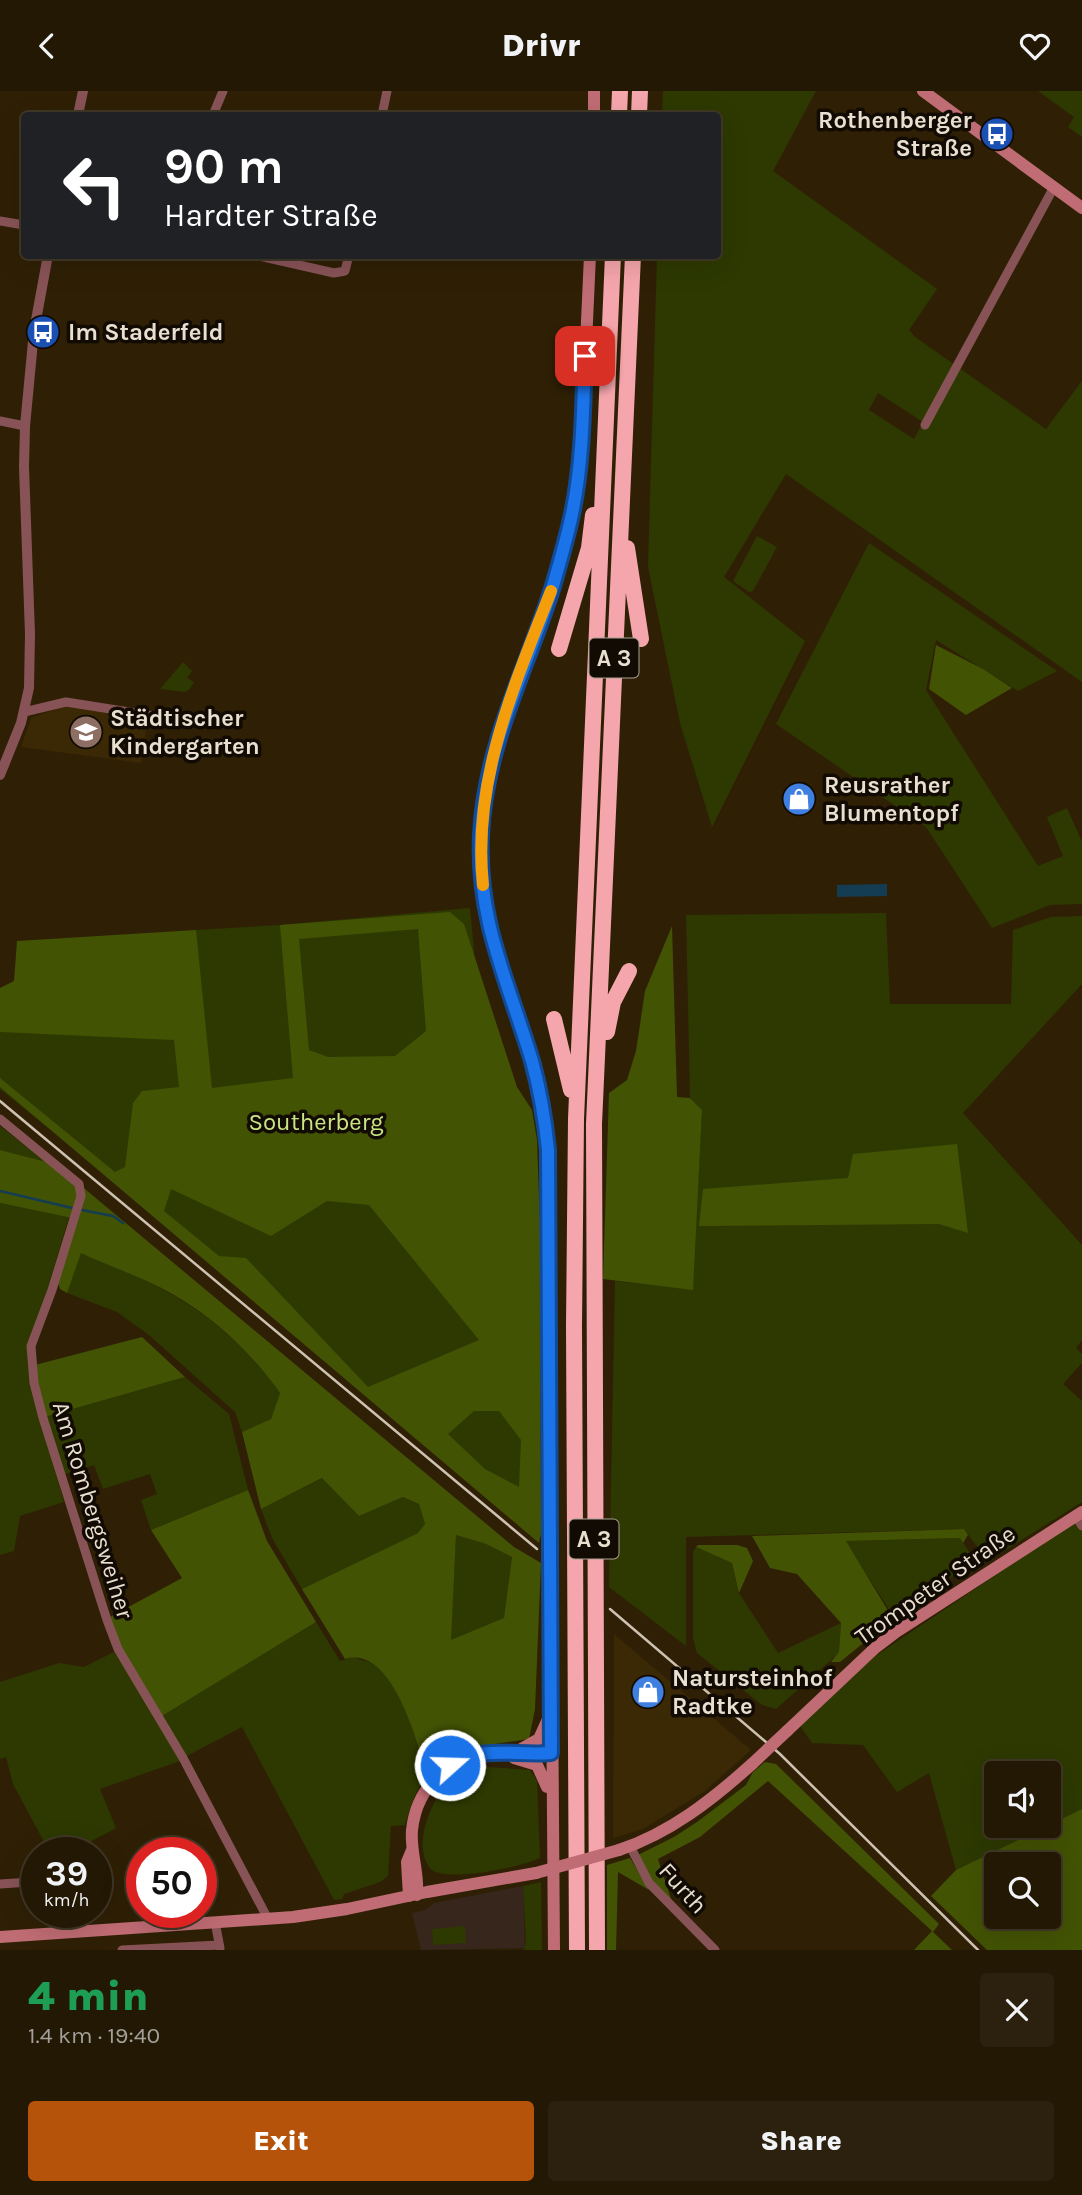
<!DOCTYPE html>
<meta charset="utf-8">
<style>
body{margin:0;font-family:Karla,sans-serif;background:#2b210e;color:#f1f3f6;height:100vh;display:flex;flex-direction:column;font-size:26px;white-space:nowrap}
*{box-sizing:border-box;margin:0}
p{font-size:23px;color:#a3a09a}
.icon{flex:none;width:38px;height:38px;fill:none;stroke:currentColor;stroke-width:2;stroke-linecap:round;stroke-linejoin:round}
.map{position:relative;height:1859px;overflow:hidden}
.drawer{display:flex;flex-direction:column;background:#231804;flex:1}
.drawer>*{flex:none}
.hud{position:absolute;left:21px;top:21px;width:700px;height:147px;border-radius:7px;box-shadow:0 7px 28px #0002,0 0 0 2px #403726;background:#202124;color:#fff;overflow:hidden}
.tools{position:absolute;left:984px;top:1670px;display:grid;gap:14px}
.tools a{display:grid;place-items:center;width:77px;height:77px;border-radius:7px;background:#231804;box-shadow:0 7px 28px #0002,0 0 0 2px #403726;font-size:35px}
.speed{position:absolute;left:21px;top:1746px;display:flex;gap:14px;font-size:35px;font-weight:700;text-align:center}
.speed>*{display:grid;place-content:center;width:91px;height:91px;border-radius:50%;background:#231804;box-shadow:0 7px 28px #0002,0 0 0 2px #403726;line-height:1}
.speed small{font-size:18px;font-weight:400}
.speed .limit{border:10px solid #d22;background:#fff;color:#111}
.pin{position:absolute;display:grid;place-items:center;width:60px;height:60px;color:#fff;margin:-30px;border-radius:14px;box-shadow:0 4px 10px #0006}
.me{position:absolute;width:77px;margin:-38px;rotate:70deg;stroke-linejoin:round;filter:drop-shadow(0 0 5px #0008)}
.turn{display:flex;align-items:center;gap:24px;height:147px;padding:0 28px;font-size:32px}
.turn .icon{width:91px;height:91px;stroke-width:2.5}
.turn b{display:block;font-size:49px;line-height:60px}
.round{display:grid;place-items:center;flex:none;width:74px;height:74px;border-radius:7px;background:#2b210e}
.head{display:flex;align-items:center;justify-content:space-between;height:119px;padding:0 28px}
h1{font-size:42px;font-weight:800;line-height:52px;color:#1e9e55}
.cta{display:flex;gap:14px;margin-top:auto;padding:14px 28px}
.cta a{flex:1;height:80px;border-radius:7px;background:#b45309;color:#fff;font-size:28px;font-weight:800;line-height:80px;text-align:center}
.cta a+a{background:#2b210e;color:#f1f3f6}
header{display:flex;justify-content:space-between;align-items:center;height:91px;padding:0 28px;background:#231804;font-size:32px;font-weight:800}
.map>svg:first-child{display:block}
.commercial{fill:#36261c}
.built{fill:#3b2804}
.green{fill:#2d3900;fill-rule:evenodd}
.forest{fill:#435304;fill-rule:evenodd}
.water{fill:#143c52}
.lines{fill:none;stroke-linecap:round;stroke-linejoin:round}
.stream{stroke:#143c52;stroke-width:2.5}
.minor{stroke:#885357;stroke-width:9}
.tertiary{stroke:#885357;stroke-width:10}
.secondary{stroke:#c06c74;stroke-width:12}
.motorway{stroke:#f5a6ac;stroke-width:16}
.rail{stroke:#cdc2b2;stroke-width:2.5}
.secondary-bridge{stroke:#c06c74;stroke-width:12}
.route-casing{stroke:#114b97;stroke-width:18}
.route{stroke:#1a73e8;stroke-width:12}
.slow{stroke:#f59e0b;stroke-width:12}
.labels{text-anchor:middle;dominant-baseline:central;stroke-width:7;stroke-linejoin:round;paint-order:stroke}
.shield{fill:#120b03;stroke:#a89f92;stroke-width:2}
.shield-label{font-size:23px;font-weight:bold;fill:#e9dfd0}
.poi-label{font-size:24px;font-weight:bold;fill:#e9dfd0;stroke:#120b03;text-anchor:start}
.park-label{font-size:24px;fill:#cae683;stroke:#120b03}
.street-label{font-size:24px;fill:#e9dfd0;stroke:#120b03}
</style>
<header><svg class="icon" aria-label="back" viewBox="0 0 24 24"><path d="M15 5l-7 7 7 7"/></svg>Drivr<svg class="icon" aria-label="heart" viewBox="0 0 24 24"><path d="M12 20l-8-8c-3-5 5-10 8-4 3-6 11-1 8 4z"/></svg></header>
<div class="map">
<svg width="1082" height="1859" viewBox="0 0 1082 1859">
<rect width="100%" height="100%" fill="#2f2005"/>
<path class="commercial" d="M523,1795L525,1857L421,1859L412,1822L425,1819L434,1812Z"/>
<path class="built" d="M65,615L148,626L141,672L21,656L31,627Z
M614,1543L751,1659L705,1700L643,1738L613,1747Z"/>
<path class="green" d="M663,0H816L773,80L937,198L909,239L915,246L1046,338L1082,290V591L786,383L724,486L805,550L712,736L680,632L648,476L657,165L718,164V24H662ZM878,302L923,331L914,348L869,319Z
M1038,0H1082V46L1068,36L1074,26Z
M757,445L777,456L753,500L749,501L733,490Z
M869,452L1057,580L1018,600L936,549L926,599L1038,775L1063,765L1047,726L1067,717L1082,751V813L1050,814L992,837L926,736L776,633Z
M183,571L192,580L187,587L194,591L189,599L184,601L160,598Z
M470,817L485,978L528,1023V1441L143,1114L0,998V937L196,841V839L280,834Z
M886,822L890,913H1011L1013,839L1051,826L1082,825V893L963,1022L1082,1154V1249L1076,1257L1082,1263V1272L1063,1293L1082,1310V1411L988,1470L964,1438L686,1446V1555L609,1496L615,1190L692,1198L702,1019L690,1007L686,824Z
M0,1035L47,1071L0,1059Z
M0,1112L69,1126L45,1206L27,1255L31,1296L64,1411L20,1425L14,1460L0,1464Z
M80,1161C111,1175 144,1187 173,1204C215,1228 252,1263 280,1302L271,1328L242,1341L235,1321L149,1244L117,1221L67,1202Z
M185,1286L229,1323L248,1399L151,1439L141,1409L157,1403L150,1383L103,1398L94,1374L62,1384L45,1326Z
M323,1387L359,1425L403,1406L419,1413L425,1433L418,1442L302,1498L272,1447L261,1418Z
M1082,1426V1718L956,1779L929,1682L897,1701L863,1654L812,1652L800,1635L874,1566ZM996,1682H1048V1734H996Z
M456,1444L486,1453L512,1466L504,1528L450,1550Z
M960,1447L976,1471L892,1523L845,1450Z
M696,1456L732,1472L739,1502L778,1562L841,1532L839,1562L776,1618L762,1614L697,1562L693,1547V1461Z
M316,1531L340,1570L353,1566C361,1569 372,1571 379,1576C401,1593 419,1655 426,1682L414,1707L405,1734L391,1735L388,1785L380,1791L344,1803L342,1808L334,1809L242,1636L185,1666L162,1625Z
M114,1561L138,1597L180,1670L100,1698L116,1737L69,1762H50L13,1693L6,1666L0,1668V1591L59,1572L84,1576Z
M488,1676L530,1679L537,1690L540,1767C522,1776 443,1793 430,1777C411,1754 433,1704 452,1688C463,1680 476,1678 488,1676Z
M541,1791L542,1859H524L526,1851L523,1795Z
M465,1835L466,1852L433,1854L432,1838Z"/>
<path class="forest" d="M936,554L983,578L1012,597L966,624L929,598Z
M450,821L464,833L517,996L532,1019L537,1049L540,1134L541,1443L539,1452L0,996V987L115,1081L125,1076L133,1012L142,1000L179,996L174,949L0,941V897L14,890L17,850L196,839L212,997L293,987L280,834ZM418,838L426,940L395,965L328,966L309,959L299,848ZM171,1098L271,1145L327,1110L369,1114L479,1249L368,1296L246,1167L219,1165L164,1120ZM474,1320H499L521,1349L519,1396L485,1378L448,1343Z
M672,835L677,1006L690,1007L702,1019L693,1199L603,1188L609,1002L627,989L636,960L645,900Z
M957,1053L968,1142L939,1133L699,1135L703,1098L848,1087L853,1063Z
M0,1059L47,1071L79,1093L514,1456L541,1472L535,1618L529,1648L481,1655L451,1665L426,1682C417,1650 392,1554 345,1568L302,1498L418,1442L425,1433L419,1413L403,1406L359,1425L322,1387L261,1418L242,1341L271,1328L280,1302C252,1263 216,1228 174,1204C145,1187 111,1176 81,1162L67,1202L60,1198L58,1191L77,1128L0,1112ZM456,1444L486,1453L512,1466L504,1527L451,1549Z
M142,1246L185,1286L45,1326L37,1292L35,1274Z
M248,1399L267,1450L316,1531L162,1625L122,1558L110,1526L182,1487L151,1439Z
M964,1438L968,1444L963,1452L960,1447L846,1450L893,1528L840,1571H831L839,1561L841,1532L797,1483L770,1477L752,1445Z
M698,1454H737L747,1457L753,1470L739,1502L732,1472L696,1456Z
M765,1671L776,1673L939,1833L933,1841L952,1859H914L932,1840L768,1690L700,1746L658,1768L673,1814L649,1786L638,1764L674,1746L697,1731L746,1694L753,1681Z
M1082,1718V1859H987L931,1805L956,1779ZM996,1773H1048V1825H996Z
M630,1767L649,1799L618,1781L616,1859H607V1774Z"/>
<path class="water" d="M887,793V805L837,806V794Z"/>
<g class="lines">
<path class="stream" d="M0,1100L72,1117
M82,1119L113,1125L123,1132"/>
<path class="minor" d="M213,24L223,0
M382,24L387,0
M0,130L24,134
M255,164L334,182L345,180L349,164
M0,330L25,335
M925,334L1054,96
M24,621L66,611L180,629
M0,1028L79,1093L81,1105L52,1199L31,1255L34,1292L43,1327L107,1529L118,1558L183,1667L268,1828
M1076,1425L1082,1435
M630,1755L649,1792L715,1859
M0,1793L30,1791L37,1788
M215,1831L220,1857
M122,1859L219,1854"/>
<path class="tertiary" d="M78,24L83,0
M0,684L21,632L29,597L30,543L24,376L25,335L34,240L48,164"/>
<path class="secondary" d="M923,0L1082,117
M594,24V0
M787,1640L875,1557L896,1541L1082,1421
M516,1661L539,1648L548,1628
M514,1667L537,1674L547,1696
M619,1759C670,1742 712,1709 752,1673
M417,1804C419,1781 410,1761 412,1739C417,1693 452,1664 496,1661C515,1660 533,1664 551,1662
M409,1805L407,1771L412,1759
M0,1846L293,1826L347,1818L427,1801L536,1782
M554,1859L548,1059C545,1029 540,999 532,970C508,890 477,831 481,744C485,641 538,552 565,455C579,403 581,350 584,297C586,253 588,209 590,164"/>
<path class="motorway" d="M619,24L620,0
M639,24L640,0
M627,457L641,548
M559,558L589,457L593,424
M554,928L571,999
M607,941L613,911L629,880
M577,1859L574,1235L576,1028L613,164
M597,1859L594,1033L633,164"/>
<path class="rail" d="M0,1010L537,1458
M610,1518L780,1663L978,1859"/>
<path class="secondary-bridge" d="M752,1673L787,1640
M536,1782L619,1759"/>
</g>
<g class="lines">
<defs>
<path id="route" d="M450,1674C485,1654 514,1665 551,1662L548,1059C545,1029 540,999 532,970C508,890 477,830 481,744C485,654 527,578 553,495C560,470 568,444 573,418C583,368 583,316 585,265"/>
</defs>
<use href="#route" class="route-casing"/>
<use href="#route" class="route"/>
<path class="slow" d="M483,794C472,690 514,595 551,500"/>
</g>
<defs>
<symbol id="bus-disc" viewBox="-11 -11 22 22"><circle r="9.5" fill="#1a4fb4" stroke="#120b03"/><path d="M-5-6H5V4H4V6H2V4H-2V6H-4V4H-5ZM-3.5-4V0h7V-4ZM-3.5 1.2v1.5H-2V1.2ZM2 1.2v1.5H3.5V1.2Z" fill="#fff"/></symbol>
<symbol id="school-disc" viewBox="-11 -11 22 22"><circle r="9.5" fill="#8d6e63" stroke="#120b03"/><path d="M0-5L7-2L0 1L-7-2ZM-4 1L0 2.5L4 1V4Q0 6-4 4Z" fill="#fff"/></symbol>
<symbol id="shop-disc" viewBox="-11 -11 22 22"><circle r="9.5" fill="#3f7fe0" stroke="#120b03"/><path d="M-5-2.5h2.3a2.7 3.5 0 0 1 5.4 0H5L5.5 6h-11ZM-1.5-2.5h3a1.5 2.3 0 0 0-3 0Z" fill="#fff"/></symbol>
</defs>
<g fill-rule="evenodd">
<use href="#bus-disc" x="978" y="24" width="38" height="38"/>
<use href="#bus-disc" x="24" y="222" width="38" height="38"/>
<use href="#school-disc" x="67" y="622" width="38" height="38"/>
<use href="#shop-disc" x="780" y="689" width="38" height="38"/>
<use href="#shop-disc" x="629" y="1582" width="38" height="38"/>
</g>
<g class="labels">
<g class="shield">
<rect x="589.5" y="547.5" width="49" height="39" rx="5"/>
<rect x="569.5" y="1428.5" width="49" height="39" rx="5"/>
</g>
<g class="shield-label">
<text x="614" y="567">A 3</text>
<text x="594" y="1448">A 3</text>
</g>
<g class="poi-label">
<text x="972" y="29" text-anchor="end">Rothenberger<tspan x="972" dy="28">Straße</tspan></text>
<text x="68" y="241">Im Staderfeld</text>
<text x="110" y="627">Städtischer<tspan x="110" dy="28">Kindergarten</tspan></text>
<text x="824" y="694">Reusrather<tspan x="824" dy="28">Blumentopf</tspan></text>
<text x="672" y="1587">Natursteinhof<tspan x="672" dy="28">Radtke</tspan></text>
</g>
<g class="park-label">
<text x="316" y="1031">Southerberg</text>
</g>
<g class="street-label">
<text transform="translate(93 1419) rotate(73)">Am Rombergsweiher</text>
<text transform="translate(935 1494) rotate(-35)">Trompeter Straße</text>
<text transform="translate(683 1797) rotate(48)">Furth</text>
</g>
</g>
</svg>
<div class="tools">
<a><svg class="icon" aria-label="sound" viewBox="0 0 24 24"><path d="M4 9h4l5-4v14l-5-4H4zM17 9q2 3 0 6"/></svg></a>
<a><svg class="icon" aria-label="search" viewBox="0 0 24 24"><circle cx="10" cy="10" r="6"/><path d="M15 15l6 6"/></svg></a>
</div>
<div class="speed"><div>39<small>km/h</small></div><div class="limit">50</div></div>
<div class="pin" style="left:585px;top:265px;background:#d93025"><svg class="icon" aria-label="arrive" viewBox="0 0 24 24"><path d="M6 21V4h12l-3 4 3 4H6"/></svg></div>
<svg class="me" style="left:450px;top:1674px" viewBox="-20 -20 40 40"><circle r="17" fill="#1a73e8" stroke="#fff" stroke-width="3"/><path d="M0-11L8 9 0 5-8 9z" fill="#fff"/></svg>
<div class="hud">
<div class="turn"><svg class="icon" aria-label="left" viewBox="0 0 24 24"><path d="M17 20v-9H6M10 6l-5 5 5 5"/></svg><div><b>90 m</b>Hardter Straße</div></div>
</div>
</div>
<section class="drawer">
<div class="head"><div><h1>4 min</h1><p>1.4 km · 19:40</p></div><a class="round"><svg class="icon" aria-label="close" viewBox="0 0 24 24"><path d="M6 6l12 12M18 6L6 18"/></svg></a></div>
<div class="cta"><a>Exit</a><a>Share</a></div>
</section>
